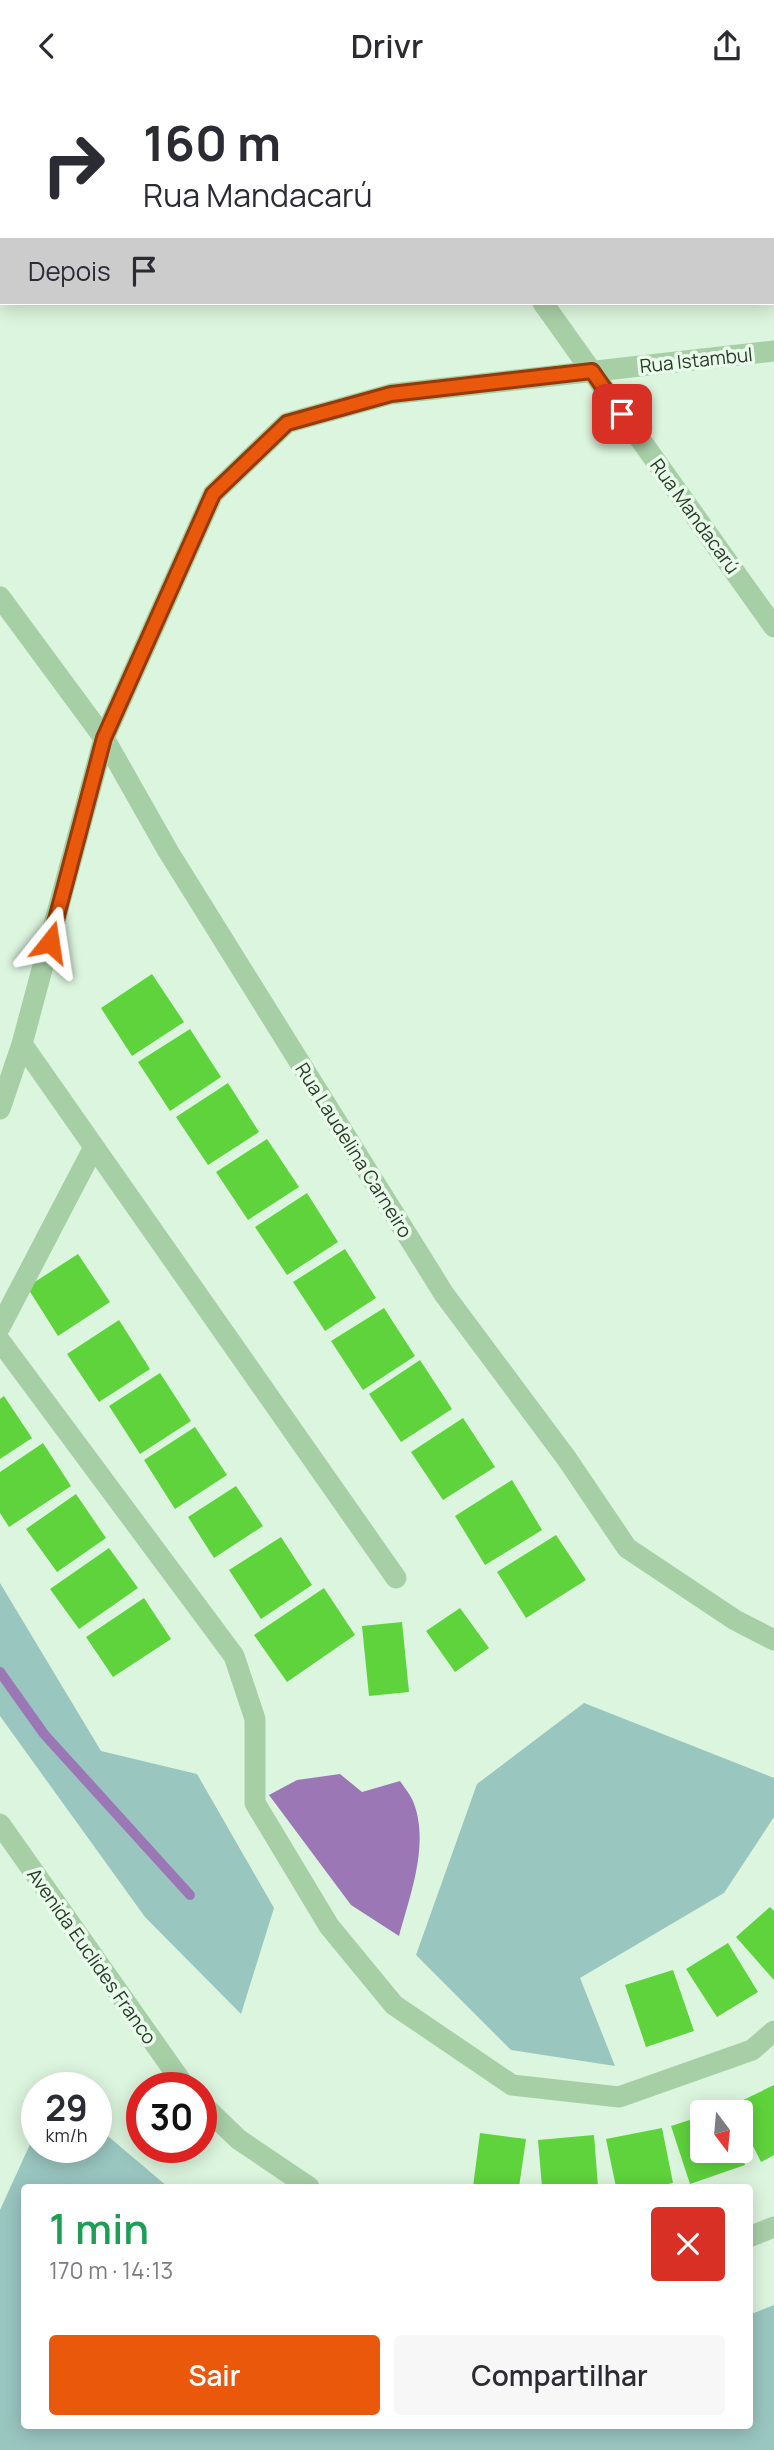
<!DOCTYPE html>
<html lang="pt">
<meta charset="utf-8">
<style>
body{margin:0;font-family:Manrope,sans-serif;background:#f7f7f7;color:#2b2b33;height:100vh;display:flex;flex-direction:column;font-size:26px;white-space:nowrap}
*{box-sizing:border-box;margin:0}
p{font-size:23px;color:#7c7c81}
.icon{flex:none;width:38px;height:38px;fill:none;stroke:currentColor;stroke-width:2;stroke-linecap:round;stroke-linejoin:round}
.map{position:relative;flex:1;overflow:hidden}
.panel{position:absolute;left:21px;top:2093px;width:732px;height:245px;display:flex;flex-direction:column;background:#fff;border-radius:7px;box-shadow:0 4px 18px #0003}
.panel>*{flex:none}
.top-card{position:absolute;left:0px;top:0px;width:775px;height:214px;box-shadow:0 4px 18px #0003;background:#fff;color:#2b2b33;overflow:hidden}
.needle{width:46px;rotate:164deg}
.tools{position:absolute;left:690px;top:2009px;display:grid;gap:14px}
.tools a{display:grid;place-items:center;width:63px;height:63px;border-radius:7px;background:#fff;box-shadow:0 4px 18px #0003;font-size:35px}
.speed{position:absolute;left:21px;top:1981px;display:flex;gap:14px;font-size:35px;font-weight:700;text-align:center}
.speed>*{display:grid;place-content:center;width:91px;height:91px;border-radius:50%;background:#fff;box-shadow:0 4px 18px #0003;line-height:1}
.speed small{font-size:18px;font-weight:400}
.speed .limit{border:10px solid #d22;background:#fff;color:#111}
.pin{position:absolute;display:grid;place-items:center;width:60px;height:60px;color:#fff;margin:-30px;border-radius:14px;box-shadow:0 4px 10px #0006}
.me{position:absolute;width:77px;margin:-38px;rotate:15deg;stroke-linejoin:round;filter:drop-shadow(0 0 5px #0008)}
.turn{display:flex;align-items:center;gap:24px;height:147px;padding:0 28px;font-size:32px}
.turn .icon{width:91px;height:91px;stroke-width:2.5}
.turn b{display:block;font-size:49px;line-height:60px}
.then{display:flex;align-items:center;height:66px;padding:0 28px;background:#0003;gap:14px;font-size:26px}
.round{display:grid;place-items:center;flex:none;width:74px;height:74px;border-radius:7px;background:#f7f7f7}
.headline{display:flex;align-items:center;justify-content:space-between;height:119px;padding:0 28px}
h1{font-size:42px;font-weight:600;line-height:52px;color:#1e9e55}
.action{display:flex;gap:14px;margin-top:auto;padding:14px 28px}
.action a{flex:1;height:80px;border-radius:7px;background:#ea580c;color:#fff;font-size:28px;font-weight:600;line-height:80px;text-align:center}
.action a+a{background:#f7f7f7;color:#2b2b33}
header{display:flex;justify-content:space-between;align-items:center;height:91px;padding:0 28px;background:#fff;font-size:32px;font-weight:600}
.map>svg:first-child{display:block}
.green{fill:#9ac6c0}
.water{fill:#9b78b5}
.lines{fill:none;stroke-linecap:round;stroke-linejoin:round}
.stream{stroke:#9b78b5;stroke-width:10}
.building{fill:#5fd33c}
.minor{stroke:#a7cfa6;stroke-width:21}
.route-casing{stroke:#983908;stroke-width:18}
.route{stroke:#ea580c;stroke-width:12}
.labels{text-anchor:middle;dominant-baseline:central;stroke-width:7;stroke-linejoin:round;paint-order:stroke}
.street-label{font-size:19px;fill:#2b3a28;stroke:#e9fceb}
</style>
<header><svg class="icon" aria-label="back" viewBox="0 0 24 24"><path d="M15 5l-7 7 7 7"/></svg>Drivr<svg class="icon" aria-label="share" viewBox="0 0 24 24"><path d="M12 15V3M7 8l5-5 5 5M5 13v7h14v-7"/></svg></header>
<div class="map">
<svg width="774" height="2359" viewBox="0 0 774 2359">
<rect width="100%" height="100%" fill="#dcf5de"/>
<path class="green" d="M0,1492L101,1660L197,1683L274,1817L241,1923L145,1826L0,1625Z
M584,1612L774,1687V1726L724,1802L580,1887L615,1975L511,1959L416,1864L477,1693Z
M96,2035L168,2096H24V2334H749V2224L774,2214V2359H0V2119L37,2038V2056H96Z"/>
<path class="water" d="M340,1683L362,1701L400,1690C404,1696 409,1702 412,1708C431,1750 410,1804 399,1845L351,1814L269,1704L297,1689Z"/>
<g class="lines">
<path class="stream" d="M0,1581L44,1643L190,1804"/>
</g>
<path class="building" d="M152,883L184,931L132,965L101,917Z
M190,938L221,986L170,1020L138,971Z
M228,992L259,1041L208,1074L176,1026Z
M267,1048L299,1096L248,1129L216,1081Z
M307,1102L338,1151L287,1184L255,1136Z
M345,1158L376,1207L325,1240L293,1191Z
M78,1163L110,1211L58,1245L27,1196Z
M384,1217L415,1265L363,1299L331,1250Z
M119,1229L150,1278L99,1311L67,1263Z
M420,1269L452,1318L401,1351L369,1303Z
M160,1282L191,1330L140,1363L109,1315Z
M4,1305L32,1347L0,1368V1308Z
M463,1327L495,1376L443,1409L411,1361Z
M195,1336L227,1384L175,1418L144,1369Z
M43,1352L71,1395L9,1436L0,1422V1381Z
M512,1389L542,1439L485,1474L455,1425Z
M236,1395L263,1435L214,1467L188,1426Z
M76,1403L106,1447L57,1481L26,1438Z
M556,1444L586,1489L526,1527L497,1481Z
M281,1446L312,1494L261,1528L229,1479Z
M109,1457L138,1497L79,1538L50,1498Z
M324,1497L355,1544L287,1591L254,1544Z
M144,1507L171,1548L113,1586L86,1546Z
M460,1517L489,1557L455,1581L426,1540Z
M402,1531L409,1601L369,1605L362,1535Z
M770,1816L774,1820V1889L736,1846Z
M728,1852L758,1901L717,1926L686,1878Z
M673,1879L694,1940L646,1956L625,1894Z
M774,1994V2064L761,2071L740,2029V2021H736L733,2014Z
M702,2025V2060H740L745,2074L690,2093L671,2035Z
M662,2037L673,2092L652,2096H616L606,2048Z
M480,2042L526,2048L519,2096H473Z
M594,2044L598,2096H542L538,2049Z"/>
<g class="lines">
<path class="minor" d="M393,0L394,2
M543,212L774,536
M0,506L104,647L168,760L444,1203L567,1368L627,1457L735,1529L774,1549
M22,953L396,1487
M0,1018L22,953L104,647L213,403L287,332L391,303L774,260
M0,1236L94,1056
M0,1250L234,1565L255,1628V1712L329,1835L394,1914L512,1994L619,2006L752,1959L774,1940
M0,1733L186,1997
M201,2012L238,2048L309,2096
M749,2146L774,2136"/>
</g>
<g class="lines">
<defs>
<path id="route" d="M50,851L104,647L213,403L287,332L391,303L592,280L622,323"/>
</defs>
<use href="#route" class="route-casing"/>
<use href="#route" class="route"/>
</g>
<g class="labels">
<g class="street-label">
<text transform="translate(696 269) rotate(-6)">Rua Istambul</text>
<text transform="translate(695 425) rotate(54)">Rua Mandacarú</text>
<text transform="translate(354 1059) rotate(58)">Rua Laudelina Carneiro</text>
<text transform="translate(92 1865) rotate(55)">Avenida Euclides Franco</text>
</g>
</g>
</svg>
<div class="tools">
<a><svg class="needle" viewBox="-14 -14 28 28"><path d="M0-13l5 13h-10z" fill="#e53935"/><path d="M0 13l5-13h-10z" fill="#7c7c81"/></svg></a>
</div>
<div class="speed"><div>29<small>km/h</small></div><div class="limit">30</div></div>
<div class="pin" style="left:622px;top:323px;background:#d93025"><svg class="icon" aria-label="arrive" viewBox="0 0 24 24"><path d="M6 21V4h12l-3 4 3 4H6"/></svg></div>
<svg class="me" style="left:50px;top:851px" viewBox="-20 -20 40 40"><path d="M0-17L14 15 0 8-14 15z" fill="#ea580c" stroke="#fff" stroke-width="4"/></svg>
<div class="top-card">
<div class="turn"><svg class="icon" aria-label="right" viewBox="0 0 24 24"><path d="M7 20v-9h11M14 6l5 5-5 5"/></svg><div><b>160 m</b>Rua Mandacarú</div></div>
<div class="then">Depois<svg class="icon" aria-label="arrive" viewBox="0 0 24 24"><path d="M6 21V4h12l-3 4 3 4H6"/></svg></div>
</div>
<section class="panel">
<div class="headline"><div><h1>1 min</h1><p>170 m · 14:13</p></div><a class="round" style="background:#d93025;color:#fff"><svg class="icon" aria-label="close" viewBox="0 0 24 24"><path d="M6 6l12 12M18 6L6 18"/></svg></a></div>
<div class="action"><a>Sair</a><a>Compartilhar</a></div>
</section>
</div>
